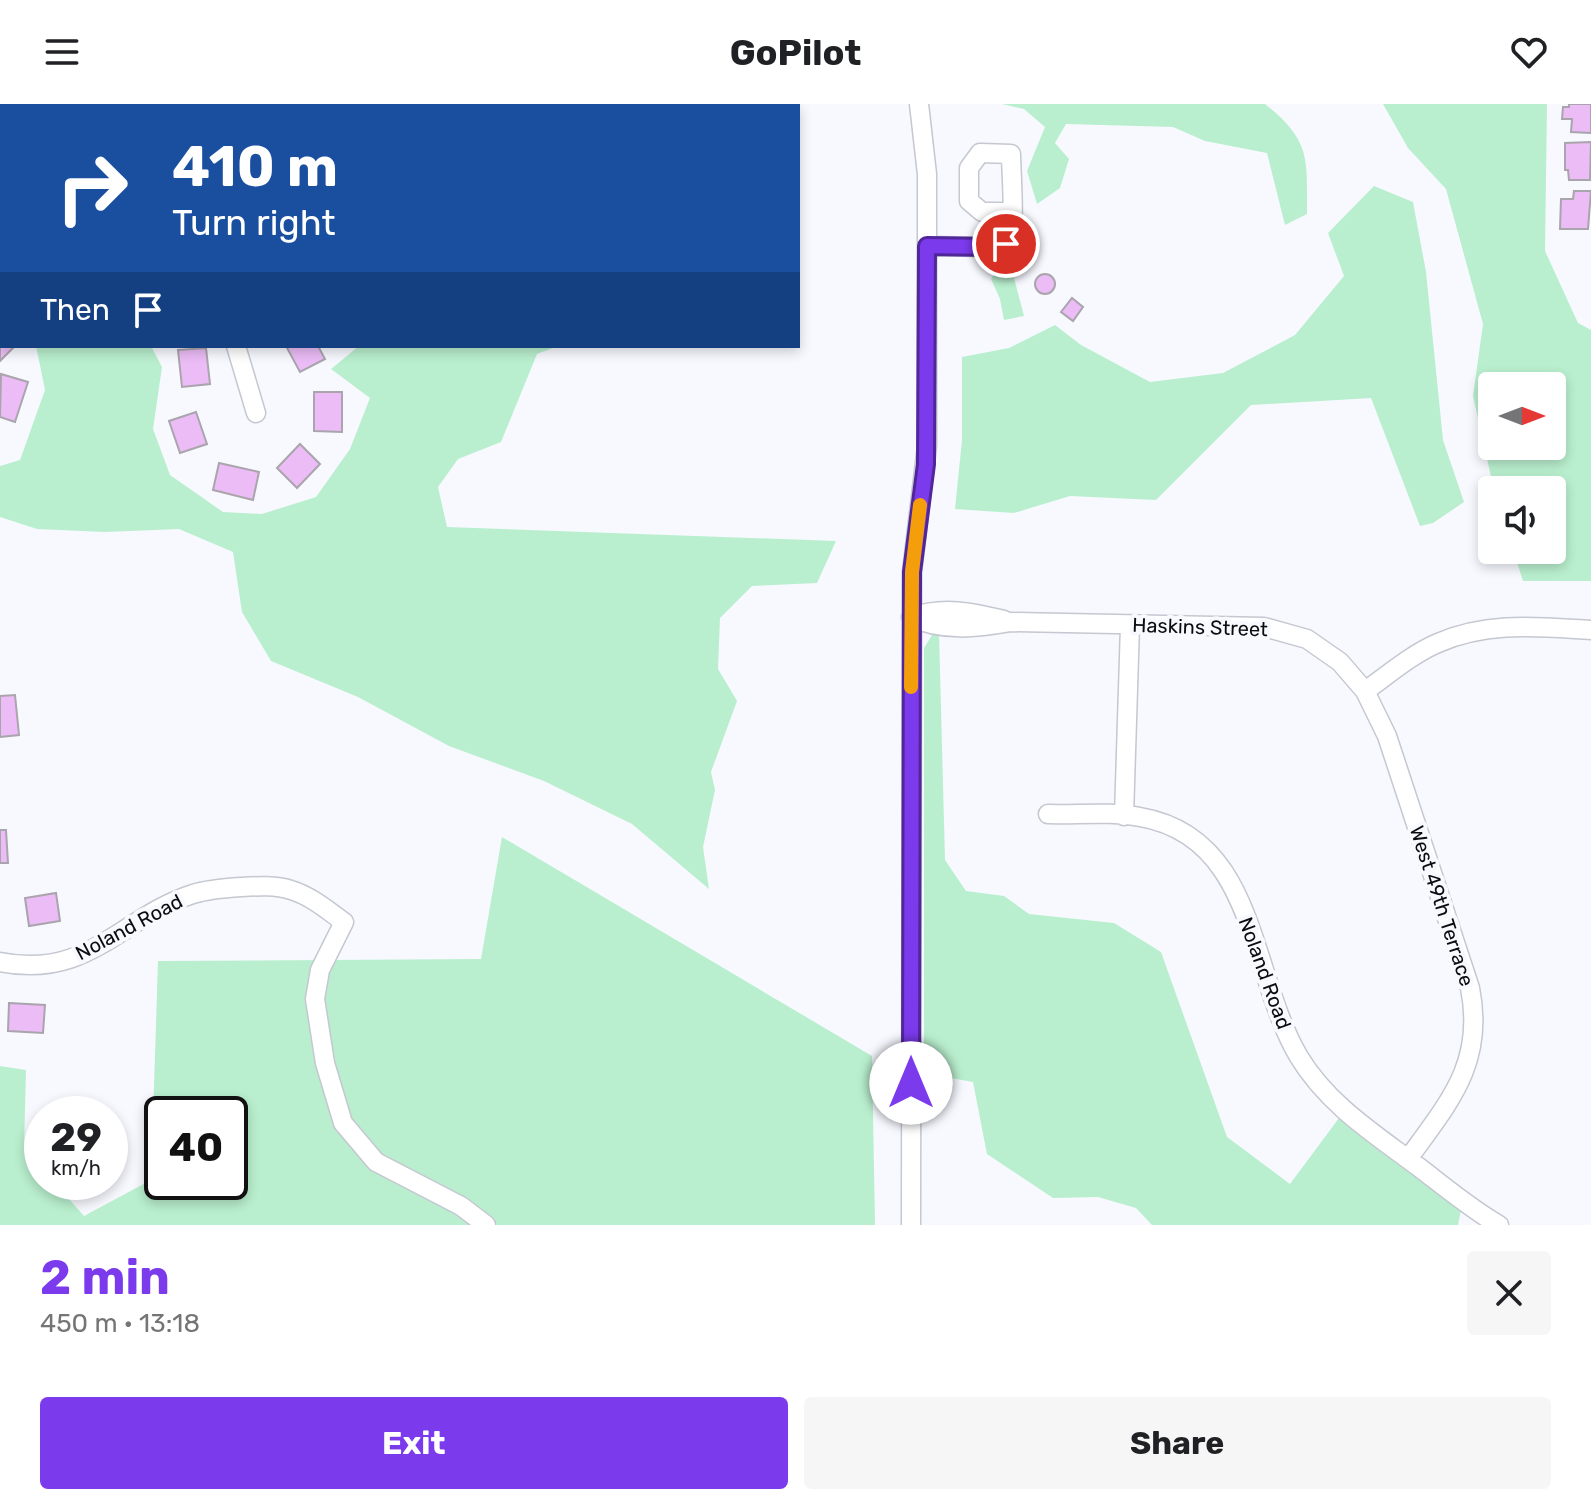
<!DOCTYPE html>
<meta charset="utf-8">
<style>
body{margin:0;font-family:Rubik,sans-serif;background:#f6f6f6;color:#202124;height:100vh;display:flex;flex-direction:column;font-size:30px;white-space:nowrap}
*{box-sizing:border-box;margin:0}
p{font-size:26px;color:#757577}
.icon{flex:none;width:44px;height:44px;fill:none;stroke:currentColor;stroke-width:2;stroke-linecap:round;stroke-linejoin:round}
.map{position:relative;height:1121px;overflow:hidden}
.details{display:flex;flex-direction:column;background:#fff;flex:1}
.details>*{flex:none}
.guide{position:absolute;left:0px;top:0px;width:800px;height:244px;box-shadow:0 4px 12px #0003;background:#1a4fa0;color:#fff;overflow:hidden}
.needle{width:52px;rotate:90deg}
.controls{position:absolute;left:1478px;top:268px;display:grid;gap:16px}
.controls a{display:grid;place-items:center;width:88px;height:88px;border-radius:8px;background:#fff;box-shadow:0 4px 12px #0003;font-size:40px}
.speed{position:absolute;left:24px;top:992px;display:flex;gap:16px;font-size:40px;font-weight:700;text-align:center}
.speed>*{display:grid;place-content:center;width:104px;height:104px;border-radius:50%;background:#fff;box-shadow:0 4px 12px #0003;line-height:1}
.speed small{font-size:20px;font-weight:400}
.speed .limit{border:4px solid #111;border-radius:12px;background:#fff;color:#111}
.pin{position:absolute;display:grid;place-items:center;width:68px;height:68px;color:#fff;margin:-34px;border:4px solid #fff;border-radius:50%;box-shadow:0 2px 8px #0007}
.me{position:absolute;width:88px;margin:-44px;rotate:0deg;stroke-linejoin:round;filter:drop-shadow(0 0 6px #0008)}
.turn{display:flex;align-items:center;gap:28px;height:168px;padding:0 40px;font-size:36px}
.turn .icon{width:104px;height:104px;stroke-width:2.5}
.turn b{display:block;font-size:56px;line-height:68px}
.then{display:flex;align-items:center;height:76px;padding:0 40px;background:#0003;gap:16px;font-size:30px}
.round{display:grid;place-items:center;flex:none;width:84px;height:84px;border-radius:8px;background:#f6f6f6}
.headline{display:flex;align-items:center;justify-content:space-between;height:136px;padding:0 40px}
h1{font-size:48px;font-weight:700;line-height:60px;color:#7c3aed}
.cta{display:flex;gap:16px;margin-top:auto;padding:16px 40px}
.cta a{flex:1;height:92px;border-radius:8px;background:#7c3aed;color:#fff;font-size:32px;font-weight:700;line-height:92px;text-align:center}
.cta a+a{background:#f6f6f6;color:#202124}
header{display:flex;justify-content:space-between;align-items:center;height:104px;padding:0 40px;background:#fff;font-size:36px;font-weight:700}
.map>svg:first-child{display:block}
.green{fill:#b9efce;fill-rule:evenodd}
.building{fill:#ebbcf6;stroke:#aaa4ac;stroke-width:2}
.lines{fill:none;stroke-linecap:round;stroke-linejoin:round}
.minor-casing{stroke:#c5c7d1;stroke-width:21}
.minor{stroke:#fff;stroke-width:18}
.route-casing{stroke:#51269a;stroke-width:20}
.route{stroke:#7c3aed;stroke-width:14}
.slow{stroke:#f59e0b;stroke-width:14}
.labels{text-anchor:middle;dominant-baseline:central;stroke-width:8;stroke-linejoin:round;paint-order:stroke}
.street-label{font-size:20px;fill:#0b0c0f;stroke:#f7f9ff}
</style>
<header><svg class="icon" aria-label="menu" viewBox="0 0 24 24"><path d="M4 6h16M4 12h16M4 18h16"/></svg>GoPilot<svg class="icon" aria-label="heart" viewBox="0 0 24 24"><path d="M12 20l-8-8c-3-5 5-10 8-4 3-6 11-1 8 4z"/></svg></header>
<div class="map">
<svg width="1591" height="1121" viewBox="0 0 1591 1121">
<rect width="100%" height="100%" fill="#f7f9ff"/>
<path class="green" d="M0,0L23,2H2V206Z
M470,0H701L700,2Z
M1002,0H1265C1311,37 1307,54 1307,110L1285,121L1267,49L1205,37L1173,23L1066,20L1055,39L1069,55L1060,84L1037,100L1027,67L1045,23L1024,5Z
M1383,0H1547L1545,147L1578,219L1591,226V477H1523L1513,446H1552V386H1494L1473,292L1483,220L1446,85L1408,44ZM1492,282H1552V342H1492Z
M1374,82L1413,98L1426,168L1443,336L1464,398L1433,419L1420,422L1371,294L1251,301L1156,396L1070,392L1014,409L955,405L962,336V253L1009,244L1055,221L1081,241L1150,278L1223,269L1295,231L1344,172L1328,129Z
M998,164H1008L1013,170L1024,212L1004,216L1000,195L991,175Z
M36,242H151L162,263L153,325L170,371L223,408L262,410L316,393L350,345L370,294L331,265L359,242H558L537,250L501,338L458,355L438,383L447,423L836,437L817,479L752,482L720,514L718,565L737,597L711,668L715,686L703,743L709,785L632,720L544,677L449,642L358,593L271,557L242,508L233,448L179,425L105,428L37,425L0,413V362L20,356L45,286Z
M939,528L945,756L966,787L1004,792L1029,810L1114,819L1161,848L1227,1033L1290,1080L1339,1014L1456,1099L1461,1106L1458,1121H1152L1136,1104L1098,1093L1053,1094L987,1050L973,978L924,969V544L932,531Z
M502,733L872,952L875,1121H0V962L26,966L24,1044L42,1065V1078H54L84,1112L151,1076L158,857L481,855ZM162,1010H230V1078H162Z"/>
<path class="building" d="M1569,0H1591V29L1571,28L1572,15H1562L1563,3H1569Z
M1591,38L1590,76H1569L1568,66H1565V39Z
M1574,87H1591L1588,125H1560L1561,95H1573Z
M1035 180a10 10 0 1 1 20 0a10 10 0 1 1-20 0Z
M1072,194L1083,203L1073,217L1061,208Z
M0,217L2,242H15L0,257Z
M286,242H318L325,255L300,268Z
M206,244L210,280L182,283L178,246Z
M1,270L28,278L15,318L0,313Z
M314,288H342V328L314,327Z
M196,308L207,340L180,349L169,317Z
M300,340L320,360L297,384L277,364Z
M219,359L259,368L253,396L213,386Z
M15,591L19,631L0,633V592Z
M0,726H6L8,759H0Z
M56,789L60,817L29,822L25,794Z
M9,899L45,901L43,929L8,927Z
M84,999L95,1010H73Z"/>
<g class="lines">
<defs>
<path id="minor" d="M374,0L375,2
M112,2V0
M927,142L991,143C998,143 1005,143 1009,136C1016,125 1011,66 1011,50L980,49L969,64V97L982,108H1012
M236,242L256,309
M911,513C942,528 977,524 1011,518L1264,523L1307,535L1340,558L1365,587L1387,632L1470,884C1485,959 1449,998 1408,1055
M911,513C944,502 971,508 1004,516
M1365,587C1388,571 1412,550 1438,539C1488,517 1538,523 1591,526
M1048,710C1078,711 1111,707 1140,713C1257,733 1249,869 1299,953C1328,1001 1376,1031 1420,1064C1446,1084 1471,1105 1499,1121
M1124,712L1130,521
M0,858C89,876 121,813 193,790C209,785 226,784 242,783C258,782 276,781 291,786C311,792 327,806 344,818L320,866L315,895L325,959L343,1019L376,1058L461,1102L486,1121
M911,1121L912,468L927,342V70L919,0"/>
</defs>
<use href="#minor" class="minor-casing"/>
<use href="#minor" class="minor"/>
</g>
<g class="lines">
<defs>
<path id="route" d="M911,979L912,468L926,360L927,142L991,143L1006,140"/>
</defs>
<use href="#route" class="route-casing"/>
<use href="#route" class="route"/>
<path class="slow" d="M911,583L912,468L920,401"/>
</g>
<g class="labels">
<g class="street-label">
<text transform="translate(1200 523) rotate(2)">Haskins Street</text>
<text transform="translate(1442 802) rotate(72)">West 49th Terrace</text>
<text transform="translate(129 823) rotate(-28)">Noland Road</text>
<text transform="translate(1265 869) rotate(70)">Noland Road</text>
</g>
</g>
</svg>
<div class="controls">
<a><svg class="needle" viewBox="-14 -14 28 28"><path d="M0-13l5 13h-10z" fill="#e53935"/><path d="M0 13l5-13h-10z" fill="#757577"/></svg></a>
<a><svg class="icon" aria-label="sound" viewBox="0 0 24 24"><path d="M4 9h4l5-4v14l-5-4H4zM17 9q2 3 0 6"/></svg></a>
</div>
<div class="speed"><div>29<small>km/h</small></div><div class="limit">40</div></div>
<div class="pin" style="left:1006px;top:140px;background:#d93025"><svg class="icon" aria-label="arrive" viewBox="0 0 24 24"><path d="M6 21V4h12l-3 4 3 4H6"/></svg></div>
<svg class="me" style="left:911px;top:979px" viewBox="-20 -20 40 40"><circle r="19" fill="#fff"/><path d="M0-13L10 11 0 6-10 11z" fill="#7c3aed"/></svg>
<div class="guide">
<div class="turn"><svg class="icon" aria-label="right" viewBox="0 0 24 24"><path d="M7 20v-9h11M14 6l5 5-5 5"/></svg><div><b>410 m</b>Turn right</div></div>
<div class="then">Then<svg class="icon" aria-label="arrive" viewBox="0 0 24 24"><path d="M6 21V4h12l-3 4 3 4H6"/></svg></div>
</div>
</div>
<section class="details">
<div class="headline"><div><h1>2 min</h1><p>450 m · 13:18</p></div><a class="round"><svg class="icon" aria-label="close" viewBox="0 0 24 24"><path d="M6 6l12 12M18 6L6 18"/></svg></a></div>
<div class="cta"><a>Exit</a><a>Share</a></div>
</section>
